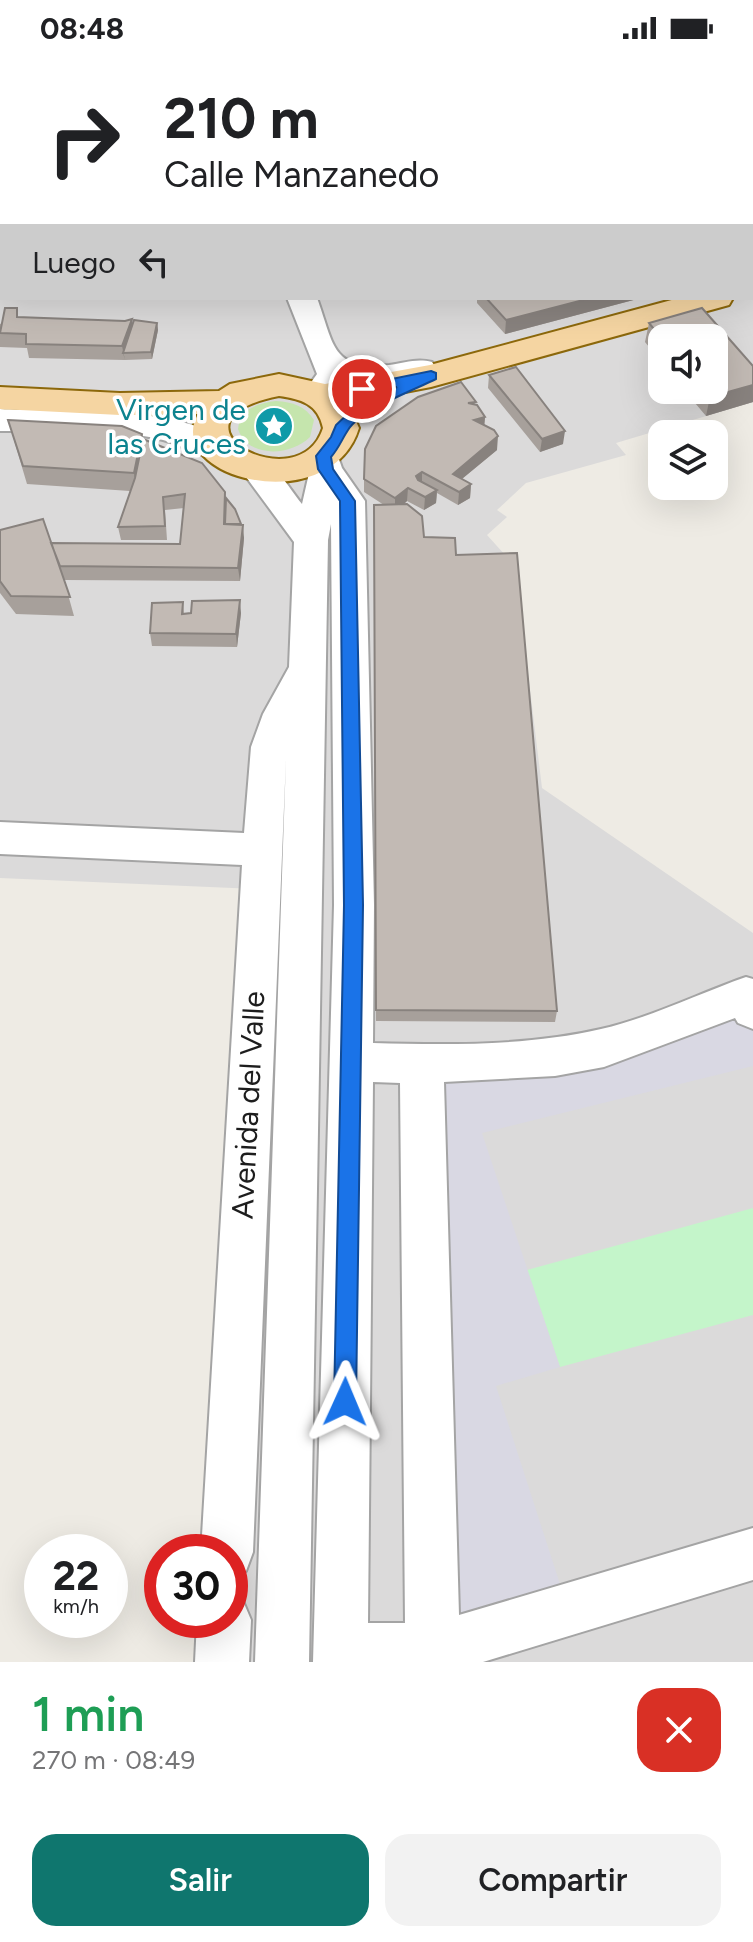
<!DOCTYPE html>
<html lang="es">
<meta charset="utf-8">
<style>
body{margin:0;font-family:Figtree,sans-serif;background:#f2f2f2;color:#202124;height:100vh;display:flex;flex-direction:column;font-size:30px;white-space:nowrap}
*{box-sizing:border-box;margin:0}
p{font-size:26px;color:#757577}
.icon{flex:none;width:44px;height:44px;fill:none;stroke:currentColor;stroke-width:2;stroke-linecap:round;stroke-linejoin:round}
.map{position:relative;height:1606px;overflow:hidden}
.sheet{display:flex;flex-direction:column;background:#fff;flex:1}
.sheet>*{flex:none}
.top-card{position:absolute;left:0px;top:0px;width:754px;height:244px;box-shadow:0 8px 32px #0002;background:#fff;color:#202124;overflow:hidden}
.tools{position:absolute;left:648px;top:268px;display:grid;gap:16px}
.tools a{display:grid;place-items:center;width:80px;height:80px;border-radius:16px;background:#fff;box-shadow:0 8px 32px #0002;font-size:40px}
.speed{position:absolute;left:24px;top:1478px;display:flex;gap:16px;font-size:40px;font-weight:700;text-align:center}
.speed>*{display:grid;place-content:center;width:104px;height:104px;border-radius:50%;background:#fff;box-shadow:0 8px 32px #0002;line-height:1}
.speed small{font-size:20px;font-weight:400}
.speed .limit{border:12px solid #d22;background:#fff;color:#111}
.pin{position:absolute;display:grid;place-items:center;width:68px;height:68px;color:#fff;margin:-34px;border:4px solid #fff;border-radius:50%;box-shadow:0 2px 8px #0007}
.me{position:absolute;width:88px;margin:-44px;rotate:1deg;stroke-linejoin:round;filter:drop-shadow(0 0 6px #0008)}
.turn{display:flex;align-items:center;gap:28px;height:168px;padding:0 32px;font-size:36px}
.turn .icon{width:104px;height:104px;stroke-width:2.5}
.turn b{display:block;font-size:56px;line-height:68px}
.then{display:flex;align-items:center;height:76px;padding:0 32px;background:#0003;gap:16px;font-size:30px}
.round{display:grid;place-items:center;flex:none;width:84px;height:84px;border-radius:24px;background:#f2f2f2}
.summary{display:flex;align-items:center;justify-content:space-between;height:136px;padding:0 32px}
h1{font-size:48px;font-weight:600;line-height:60px;color:#1e9e55}
.action{display:flex;gap:16px;margin-top:auto;padding:16px 32px}
.action a{flex:1;height:92px;border-radius:24px;background:#0f766e;color:#fff;font-size:32px;font-weight:600;line-height:92px;text-align:center}
.action a+a{background:#f2f2f2;color:#202124}
.status{display:flex;justify-content:space-between;align-items:center;height:56px;padding:0 40px;background:#fff;direction:ltr}
.status svg{height:22px;fill:currentColor}
.map>svg:first-child{display:block}
.residential{fill:#dbdada;fill-rule:evenodd}
.grass{fill:#c5e5ad}
.park{fill:#c4f5ca}
.plaza{fill:#d9d8e3}
.lines{fill:none;stroke-linecap:round;stroke-linejoin:round}
.minor-casing{stroke:#a4a4a4;stroke-width:4}
.major-casing{stroke:#8c680b;stroke-width:4}
.minor{fill:#fff;fill-rule:evenodd}
.major{fill:#f5d5a2;fill-rule:evenodd}
.wall{fill:#a7a09b}
.shaded-wall{fill:#88827e}
.building{fill:#c2bab4;stroke:#88827e;stroke-width:2}
.route{fill:#1a73e8;stroke:#114b97;stroke-width:2}
.labels{text-anchor:middle;dominant-baseline:central;stroke-width:7;stroke-linejoin:round;paint-order:stroke}
.culture-label{font-size:30px;fill:#0d838f;stroke:#fff;text-anchor:end}
.street-label{font-size:30px;fill:#1d1d1d;stroke:#fff}
</style>
<div class="status"><b>08:48</b><svg viewBox="0 0 49 12"><path d="M0 12V9h3v3zM5 12V6h3v6zM10 12V3h3v9zM15 12V0h3v12zM26 1h20v11H26zM47 4h2v5h-2z"/></svg></div>
<div class="map">
<svg width="753" height="1606" viewBox="0 0 753 1606">
<rect width="100%" height="100%" fill="#eeebe4"/>
<path class="residential" d="M0,0H753V346L616,387L626,399L526,427L497,454L507,461L487,479L515,510L542,732L753,877V1606H222L230,1564V1496L258,833L0,822ZM2,2H752V242H2ZM662,282H714V334H662Z"/>
<path class="grass" d="M276,345C293,346 305,350 314,364L310,381C291,400 248,403 238,373C240,353 258,347 276,345Z"/>
<path class="park" d="M753,1152V1259L560,1311L527,1214Z"/>
<path class="plaza" d="M753,954V1010L482,1077L560,1311L496,1330L568,1553L486,1578L493,1606H433L422,1008Z"/>
<g class="lines">
<defs>
<path id="minor" d="M213,0H253L211,2Z
M430,0H460L462,2H432Z
M752,103H753V120H752Z
M0,140H2V156H0Z
M287,242H317C334,288 331,315 389,309C404,307 417,302 432,306L437,313L432,320C405,327 371,335 343,329C333,340 327,343 312,339L307,332L317,318Z
M0,353C49,355 205,349 232,393L228,401C204,407 185,389 163,384C110,371 54,376 0,375Z
M323,389L335,392L342,412L365,445L374,849L373,987C448,989 528,990 601,973C647,963 700,937 746,921L753,923V973L738,967L735,962L604,1011L555,1020L444,1026L459,1559L753,1472V1524L483,1606H313L334,849L331,468L328,484L309,1606H255L286,703L253,1496L246,1515L230,1521V1496H201L242,809L0,798V766L244,777L251,691L263,658L289,611L294,486L241,414L245,406C273,398 286,429 302,448L310,413L307,400L311,392ZM373,1026L400,1027L405,1567H368Z
M230,1540L243,1545L251,1564L249,1606H195L197,1564H230Z"/>
<path id="major" d="M752,222H753V242H752Z
M679,242H733L729,249L431,331L348,347L359,372C330,465 162,422 198,358L120,359L0,353V331L120,337L219,335L230,328L279,318L325,328L430,309ZM279,340C301,343 318,348 323,372C299,447 153,365 279,340Z"/>
</defs>
<use href="#minor" class="minor-casing"/>
<use href="#major" class="major-casing"/>
<use href="#minor" class="minor"/>
<use href="#major" class="major"/>
</g>
<path class="wall" d="M500,0H580V2H500Z
M477,242H641L505,278L477,247Z
M19,261L125,265L132,263V268L157,267L158,274L152,303L125,304L29,302L27,292L0,291V268Z
M649,267L753,310V346L706,360L684,334H714L662,282V307L645,286Z
M489,319L563,388L540,396L488,332Z
M476,349L485,361L484,369L497,394L462,423L471,428L470,442L458,449L437,437L436,447L424,454L407,445L404,448L424,481L456,499L557,955L555,966L376,965L374,449H384L364,436V423Z
M8,364L142,378L143,383L225,436L226,442L244,482L240,525L64,524L74,560L16,558L0,537V474L51,487L180,488L184,452L165,454L167,484H121L118,471L130,435L27,428Z
M183,546L184,557H241L237,591L152,590L150,577Z"/>
<path class="shaded-wall" d="M567,0H580V2H565Z
M591,242H641L505,278L506,264Z
M132,263L134,277L123,297L125,304L122,290Z
M157,267L158,274L152,303L151,296Z
M753,329V346L706,360L710,341Z
M485,361L484,374L474,364Z
M565,375L563,388L540,396L542,383Z
M142,378L145,397L137,436L134,417Z
M498,380L497,394L452,431L453,418Z
M422,416V429L416,434V420Z
M471,428L470,442L458,449L459,436Z
M408,432L407,445L395,456V442Z
M437,434L436,447L424,454L425,441Z
M243,469L244,482L240,525L238,512Z
M240,544L241,557L237,591L236,578Z"/>
<path class="building" d="M511,0H567L565,2H516Z
M486,242H591L506,264Z
M5,252H17V261L125,265L132,263L122,290L26,288V278L0,277Z
M702,252L753,310V329L710,341L704,334H714V282H662V283L649,267Z
M134,264L157,267L151,296L123,297Z
M516,311L565,375L542,383L489,319Z
M461,326L476,346L468,347L477,349L485,361L474,364L494,374L498,380L453,418L471,428L459,436L422,416L416,420L418,424L437,434L425,441L408,432L395,442L364,423L365,393L376,370L418,341Z
M8,364L122,370L142,378L134,417L23,410Z
M143,383L202,407L225,436L224,468L243,469L238,512L60,510L51,487L180,488L185,438L163,441L165,470L118,471L135,422Z
M226,442L235,453L241,468H225Z
M407,448L422,460L424,481L455,482L456,499L517,497L557,955L376,954L374,449Z
M43,463L70,541L11,540L0,525V474Z
M240,544L236,578L150,577L152,547L183,546L182,558L191,557L192,545Z"/>
<path class="route" d="M431,315L436,317V323C414,334 360,354 348,374C342,383 339,392 331,401L333,413L355,445L363,849L356,1346L353,1354L345,1358L337,1354L334,1346L344,849L340,445L318,413L316,400L331,381L336,369L354,352L397,331L362,338L357,336V330Z"/>
<defs>
<symbol id="sight-disc" viewBox="-11 -11 22 22"><circle r="9.5" fill="#0f9aa8" stroke="#fff"/><path d="M0-6L1.8-2.2L6-1.7L2.9 1.2L3.7 5.4L0 3.3L-3.7 5.4L-2.9 1.2L-6-1.7L-1.8-2.2Z" fill="#fff"/></symbol>
</defs>
<g fill-rule="evenodd">
<use href="#sight-disc" x="252" y="348" width="44" height="44"/>
</g>
<g class="labels">
<g class="culture-label">
<text x="246" y="353">Virgen de<tspan x="246" dy="34">las Cruces</tspan></text>
</g>
<g class="street-label">
<text transform="translate(248 1049) rotate(-87)">Avenida del Valle</text>
</g>
</g>
</svg>
<div class="tools">
<a><svg class="icon" aria-label="sound" viewBox="0 0 24 24"><path d="M4 9h4l5-4v14l-5-4H4zM17 9q2 3 0 6"/></svg></a>
<a><svg class="icon" aria-label="layers" viewBox="0 0 24 24"><path d="M12 4l9 5-9 5-9-5zM3 14l9 5 9-5"/></svg></a>
</div>
<div class="speed"><div>22<small>km/h</small></div><div class="limit">30</div></div>
<div class="pin" style="left:362px;top:333px;background:#d93025"><svg class="icon" aria-label="arrive" viewBox="0 0 24 24"><path d="M6 21V4h12l-3 4 3 4H6"/></svg></div>
<svg class="me" style="left:345px;top:1346px" viewBox="-20 -20 40 40"><path d="M0-17L14 15 0 8-14 15z" fill="#1a73e8" stroke="#fff" stroke-width="4"/></svg>
<div class="top-card">
<div class="turn"><svg class="icon" aria-label="right" viewBox="0 0 24 24"><path d="M7 20v-9h11M14 6l5 5-5 5"/></svg><div><b>210 m</b>Calle Manzanedo</div></div>
<div class="then">Luego<svg class="icon" aria-label="left" viewBox="0 0 24 24"><path d="M17 20v-9H6M10 6l-5 5 5 5"/></svg></div>
</div>
</div>
<section class="sheet">
<div class="summary"><div><h1>1 min</h1><p>270 m · 08:49</p></div><a class="round" style="background:#d93025;color:#fff"><svg class="icon" aria-label="close" viewBox="0 0 24 24"><path d="M6 6l12 12M18 6L6 18"/></svg></a></div>
<div class="action"><a>Salir</a><a>Compartir</a></div>
</section>
